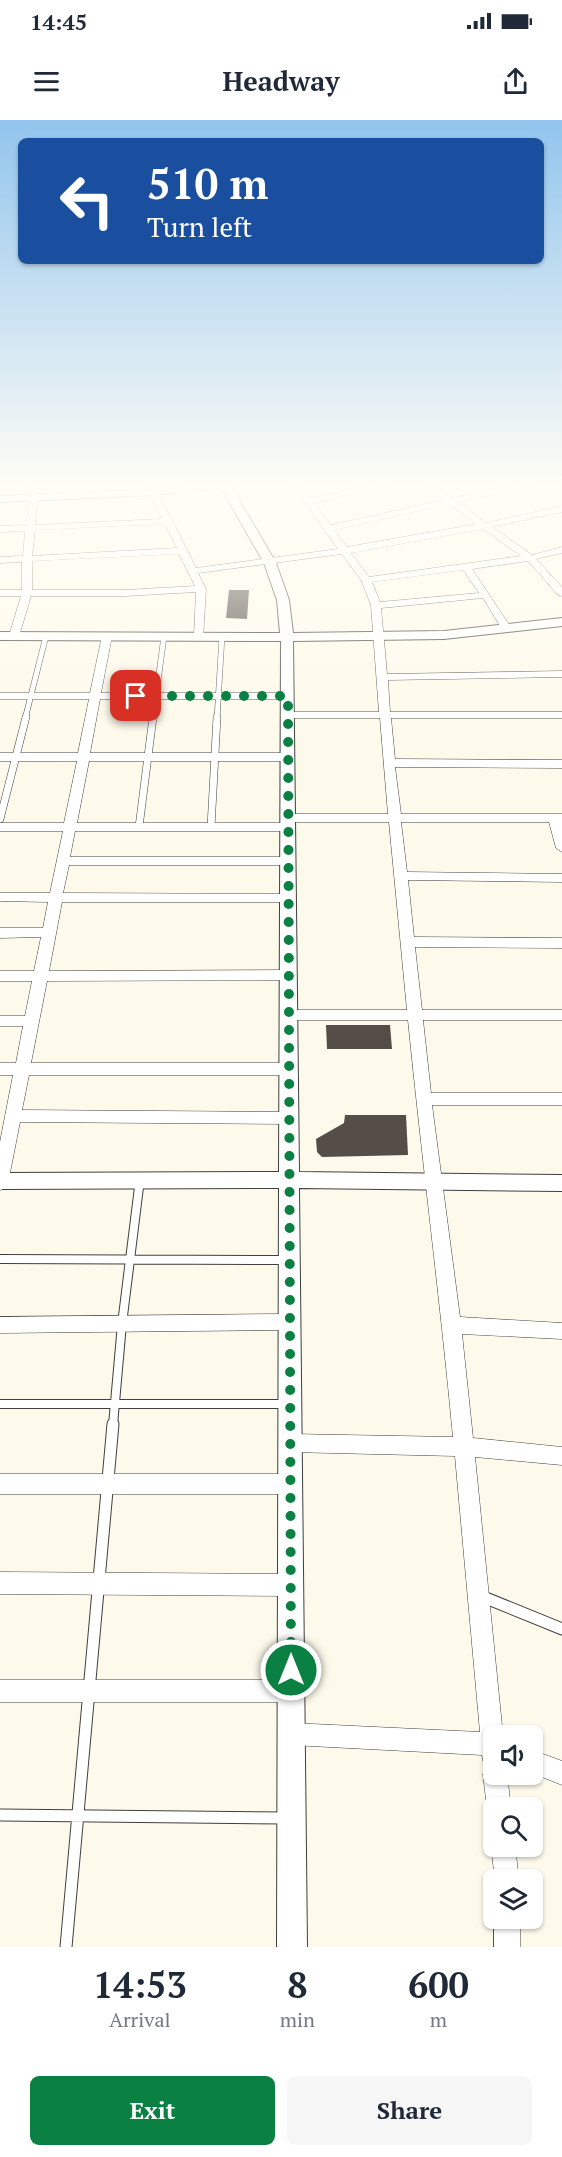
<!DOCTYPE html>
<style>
body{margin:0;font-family:"PT Serif",serif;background:#f6f6f7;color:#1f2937;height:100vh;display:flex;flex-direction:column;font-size:22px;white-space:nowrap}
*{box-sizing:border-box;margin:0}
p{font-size:20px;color:#747a83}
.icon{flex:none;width:33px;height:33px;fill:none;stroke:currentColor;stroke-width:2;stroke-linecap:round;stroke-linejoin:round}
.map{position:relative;height:1827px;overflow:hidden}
.sheet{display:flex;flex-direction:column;background:#fff;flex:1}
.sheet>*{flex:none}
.banner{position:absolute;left:18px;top:18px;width:526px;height:126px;border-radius:9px;box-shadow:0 2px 4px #0004;background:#1a4fa0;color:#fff;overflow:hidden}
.controls{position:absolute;left:483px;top:1605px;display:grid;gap:12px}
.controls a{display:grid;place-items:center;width:60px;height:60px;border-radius:9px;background:#fff;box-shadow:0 2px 4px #0004;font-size:30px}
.pin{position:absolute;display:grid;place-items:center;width:51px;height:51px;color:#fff;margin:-26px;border-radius:12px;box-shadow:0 3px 9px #0006}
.me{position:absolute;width:66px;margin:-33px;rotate:0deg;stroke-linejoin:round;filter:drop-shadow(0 0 4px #0008)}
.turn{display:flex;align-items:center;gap:21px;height:126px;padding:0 30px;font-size:27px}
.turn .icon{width:78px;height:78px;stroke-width:2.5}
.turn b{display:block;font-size:42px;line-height:51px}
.eta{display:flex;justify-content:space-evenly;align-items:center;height:102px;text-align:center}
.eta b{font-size:36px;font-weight:600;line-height:42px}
.button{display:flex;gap:12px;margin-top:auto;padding:12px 30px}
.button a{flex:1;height:69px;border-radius:9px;background:#0b8043;color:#fff;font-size:24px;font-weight:600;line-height:69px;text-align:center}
.button a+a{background:#f6f6f7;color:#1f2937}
.status{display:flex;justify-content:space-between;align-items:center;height:42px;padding:0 30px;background:#fff;direction:ltr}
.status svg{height:16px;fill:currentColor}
header{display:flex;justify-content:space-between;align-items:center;height:78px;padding:0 30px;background:#fff;font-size:27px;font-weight:600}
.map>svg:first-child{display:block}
.building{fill:#544d48}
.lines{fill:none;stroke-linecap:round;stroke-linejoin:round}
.service-far3-casing{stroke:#3f3f3f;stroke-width:6}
.service-far2-casing{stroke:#3f3f3f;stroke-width:8}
.service-far1-casing{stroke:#3f3f3f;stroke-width:10}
.service-casing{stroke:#3f3f3f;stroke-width:13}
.minor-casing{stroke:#3f3f3f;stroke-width:1}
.tertiary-casing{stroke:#3f3f3f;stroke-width:2}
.service-far3{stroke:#fff;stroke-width:5}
.service-far2{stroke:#fff;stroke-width:7}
.service-far1{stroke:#fff;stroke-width:8}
.service{stroke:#fff;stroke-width:11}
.minor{fill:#fff;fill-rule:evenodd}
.tertiary{fill:#fff;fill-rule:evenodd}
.route{stroke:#0b8043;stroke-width:10;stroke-dasharray:0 18}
</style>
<div class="status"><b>14:45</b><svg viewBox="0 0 49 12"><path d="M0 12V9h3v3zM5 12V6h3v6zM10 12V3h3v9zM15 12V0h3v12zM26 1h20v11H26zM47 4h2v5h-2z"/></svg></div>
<header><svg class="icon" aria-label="menu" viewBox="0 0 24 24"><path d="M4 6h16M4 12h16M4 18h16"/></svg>Headway<svg class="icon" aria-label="share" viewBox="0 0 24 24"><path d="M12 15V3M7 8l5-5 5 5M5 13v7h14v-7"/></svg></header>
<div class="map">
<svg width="562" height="1827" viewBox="0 0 562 1827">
<rect width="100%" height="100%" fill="#fefaeb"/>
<path class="building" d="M229,470H249L247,499L226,498Z
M326,905H390L392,929H327Z
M345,995H406L408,1035L322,1037L317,1032L316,1019L344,1003Z"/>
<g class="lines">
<defs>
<path id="service-far3" d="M25,599L46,516
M153,599L164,516
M217,599L222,516"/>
<path id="service-far2" d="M0,699L26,597
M139,707L153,597
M211,707L217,597"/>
<path id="service-far1" d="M0,1139L286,1140
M0,1284H286
M113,1305L122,1204L140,1059"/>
<path id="service" d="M481,1476L562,1509
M0,1695L286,1698
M66,1827L113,1304"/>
<path id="minor" d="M31,364H39L35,405L162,399L146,364H154L196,448L338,429L292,364H300L311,378L380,364H395L314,383L331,405L443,380L422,364H431L452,378L519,364H533L532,366L458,382L486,403L562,386V392L492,407L532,435L562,427V433L536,439L562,467V476L558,475L528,441L472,449L512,509L511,511H503L483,478L381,488L387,554L562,551V557L388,560L390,592H562V598H391L395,639L562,640V648L395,647L401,694H562V732L556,728L549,702H401L407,752L562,754V762L408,760L414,817L562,818V828L415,827L422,890H562V900H423L431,973H562V985H432L460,1197L562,1203V1219L462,1214L473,1318L562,1327V1345L475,1337L503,1616H494V1654H507L511,1688H494V1698L487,1688L483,1654L485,1650L482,1635L291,1625L283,1622L280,1614L283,1606L291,1603L480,1612L455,1336L290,1332L283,1330L280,1323L283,1316L290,1314L453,1317C440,1178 422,1040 408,900H289L282,895L289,890H407L389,702H288L282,698L288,694H388L380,598H288L282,595L288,592H379L371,485L361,460L342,434L198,453L206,469L203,518L194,516L196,472L125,476H31L19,516L10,518L9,516L21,476H0V470H22V442L0,443V437L23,436L25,411L0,412V406L26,405ZM449,384L477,404L347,427L334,410ZM165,404L177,428L32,436L35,410ZM483,409L521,436L369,457L351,433ZM179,434L195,466L125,470H32V441ZM463,450L479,473L380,482L372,462Z
M107,513L112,516L101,573H288L294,576L288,579H100L90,633H288L294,637L288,641H89L77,703H288L294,707L288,711H75L70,737H288L295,741L288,745H69L63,773L288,774L295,778L288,782H62L49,851L288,850L295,855L288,860L47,861L31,943H289L294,945L297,949L294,953L289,955H29L22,990L289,992L295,994L297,998L295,1002L289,1004L20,1002L8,1063L6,1068L0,1070V1022L13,955H0V943H16L23,906H0V896H25L32,861H0V851H34L41,817L0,818V808H43L48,782L0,781V773H50L63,711H0V703H64L77,641H0V633H78L89,579H0V573H90L102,516Z
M290,1194L296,1196L299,1202L296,1208L290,1210L0,1213V1197Z
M0,1354H290L297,1357L300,1364L297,1371L290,1374H0Z
M0,1452L290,1454L298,1457L301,1465L298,1473L290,1476L0,1474Z
M0,1560H291L299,1563L302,1571L299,1579L291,1582H0Z
M532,1630L562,1641V1665L532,1653Z
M494,1720V1726H515L519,1760H495L491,1726Z
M494,1798H520V1827H494Z"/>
<path id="tertiary" d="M203,364H233L231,366L276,443L289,480L293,513L444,511L562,498V506L444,519L293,521L299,1052L562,1055V1071L299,1068L307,1827H277L279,1068L0,1069V1053L279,1052L281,521L0,520V512L280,513L277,480L264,443L221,368L155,375L0,382V376L155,369Z"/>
</defs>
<use href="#service-far3" class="service-far3-casing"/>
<use href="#service-far2" class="service-far2-casing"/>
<use href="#service-far1" class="service-far1-casing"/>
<use href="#service" class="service-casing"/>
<use href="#minor" class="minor-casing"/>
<use href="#tertiary" class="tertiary-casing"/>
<use href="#service-far3" class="service-far3"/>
<use href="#service-far2" class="service-far2"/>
<use href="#service-far1" class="service-far1"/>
<use href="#service" class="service"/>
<use href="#minor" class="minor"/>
<use href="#tertiary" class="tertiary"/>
</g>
<linearGradient id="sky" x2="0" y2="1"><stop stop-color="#92c5ed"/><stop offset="0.59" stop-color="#fffdf6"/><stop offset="1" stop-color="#fffdf6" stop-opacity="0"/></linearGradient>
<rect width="562" height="619" fill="url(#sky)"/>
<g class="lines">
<path class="route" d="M136,576H288L291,1550"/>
</g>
</svg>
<div class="controls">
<a><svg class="icon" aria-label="sound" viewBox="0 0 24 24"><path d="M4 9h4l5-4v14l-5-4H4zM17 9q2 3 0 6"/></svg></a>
<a><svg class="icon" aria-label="search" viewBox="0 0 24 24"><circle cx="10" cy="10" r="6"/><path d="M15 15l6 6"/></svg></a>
<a><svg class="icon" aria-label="layers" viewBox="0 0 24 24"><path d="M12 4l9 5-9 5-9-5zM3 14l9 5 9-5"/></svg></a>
</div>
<div class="pin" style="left:136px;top:576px;background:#d93025"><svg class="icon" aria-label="arrive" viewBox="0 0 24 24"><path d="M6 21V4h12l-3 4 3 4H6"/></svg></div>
<svg class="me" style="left:291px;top:1550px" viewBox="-20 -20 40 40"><circle r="17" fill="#0b8043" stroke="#fff" stroke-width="3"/><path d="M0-11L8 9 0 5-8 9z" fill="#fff"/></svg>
<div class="banner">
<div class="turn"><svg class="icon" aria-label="left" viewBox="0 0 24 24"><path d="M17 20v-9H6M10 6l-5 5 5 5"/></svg><div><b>510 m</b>Turn left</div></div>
</div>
</div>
<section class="sheet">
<div class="eta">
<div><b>14:53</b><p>Arrival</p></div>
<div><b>8</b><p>min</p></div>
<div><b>600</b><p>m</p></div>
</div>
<div class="button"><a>Exit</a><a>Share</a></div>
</section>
